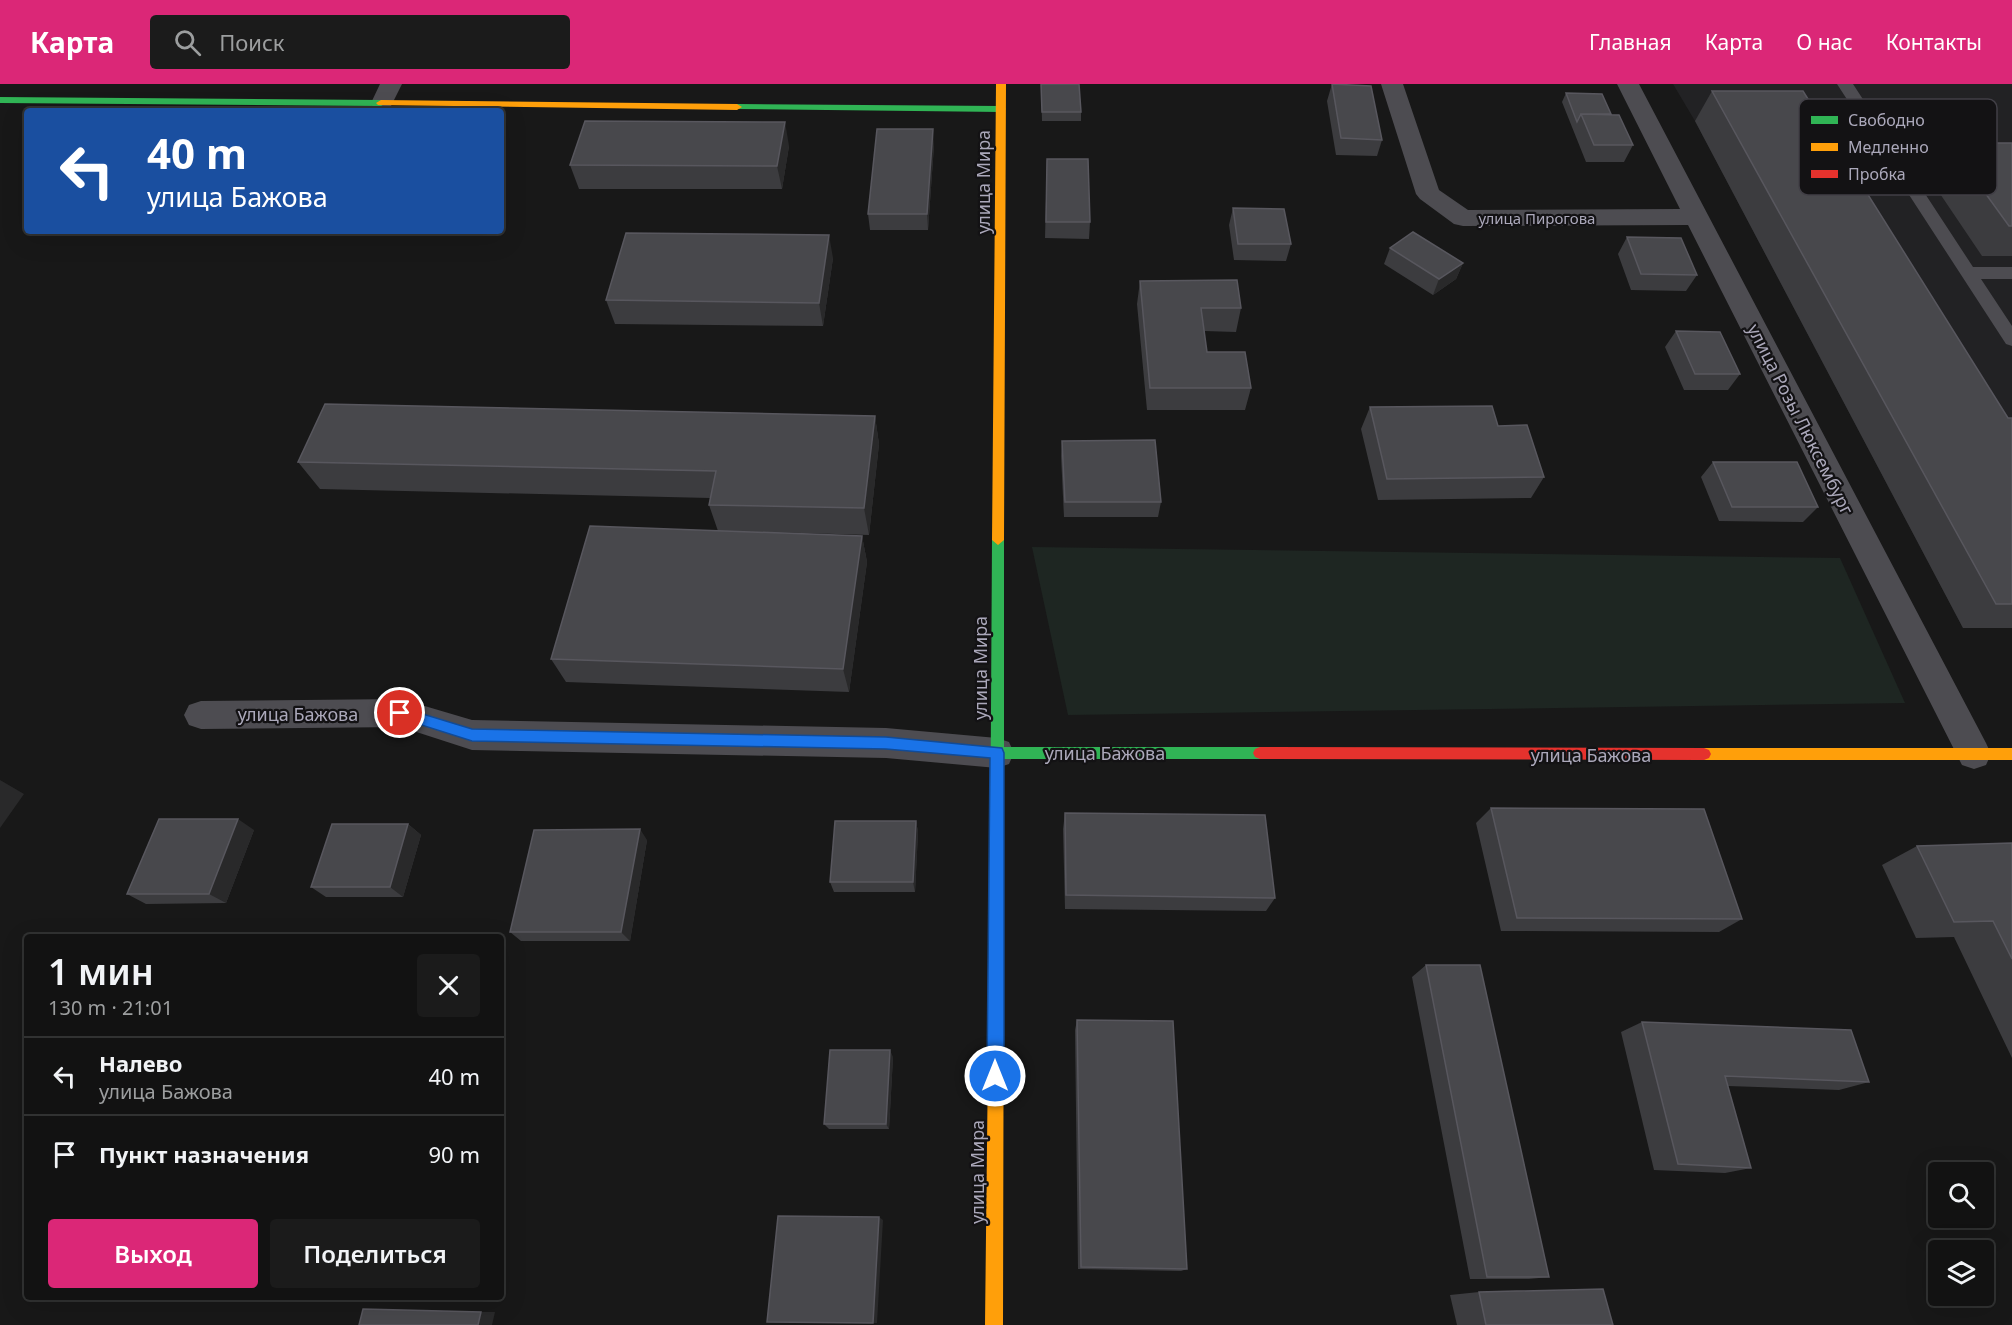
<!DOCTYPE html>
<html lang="ru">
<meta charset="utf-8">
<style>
body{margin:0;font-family:"Noto Sans",sans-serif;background:#1b1b1b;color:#f1f3f6;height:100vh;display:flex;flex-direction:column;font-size:22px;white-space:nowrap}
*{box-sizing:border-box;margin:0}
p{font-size:20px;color:#9c9e9f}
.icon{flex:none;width:33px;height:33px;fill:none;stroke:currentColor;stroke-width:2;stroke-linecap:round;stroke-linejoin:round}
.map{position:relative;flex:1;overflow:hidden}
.side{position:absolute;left:24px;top:850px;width:480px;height:366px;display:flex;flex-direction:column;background:#121212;border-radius:6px;box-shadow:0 6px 24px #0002,0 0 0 2px #313232}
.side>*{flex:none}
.guide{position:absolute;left:24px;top:24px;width:480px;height:126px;border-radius:6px;box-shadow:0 6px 24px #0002,0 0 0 2px #313232;background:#1a4fa0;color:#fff;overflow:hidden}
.tools{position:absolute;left:1928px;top:1078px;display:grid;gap:12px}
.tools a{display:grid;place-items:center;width:66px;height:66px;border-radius:6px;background:#121212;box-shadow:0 6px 24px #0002,0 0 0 2px #313232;font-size:30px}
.pin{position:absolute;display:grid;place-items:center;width:51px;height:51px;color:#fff;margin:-26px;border:3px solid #fff;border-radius:50%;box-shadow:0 2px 6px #0007}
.me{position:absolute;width:66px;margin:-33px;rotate:0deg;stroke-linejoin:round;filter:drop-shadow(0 0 4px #0008)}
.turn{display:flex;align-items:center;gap:21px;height:126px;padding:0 24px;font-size:27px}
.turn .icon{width:78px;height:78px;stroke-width:2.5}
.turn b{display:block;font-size:42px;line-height:51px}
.round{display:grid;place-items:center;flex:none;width:63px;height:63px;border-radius:6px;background:#1b1b1b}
.headline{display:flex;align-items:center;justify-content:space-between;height:102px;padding:0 24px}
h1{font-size:36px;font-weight:600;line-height:45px}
.button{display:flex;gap:12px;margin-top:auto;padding:12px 24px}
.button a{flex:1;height:69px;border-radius:6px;background:#db2777;color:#fff;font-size:24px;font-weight:600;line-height:69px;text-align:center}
.button a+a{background:#1b1b1b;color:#f1f3f6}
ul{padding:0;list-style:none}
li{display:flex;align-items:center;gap:18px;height:78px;padding:0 24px;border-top:2px solid #313232}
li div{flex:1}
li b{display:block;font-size:22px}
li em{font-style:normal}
header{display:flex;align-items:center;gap:36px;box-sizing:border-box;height:84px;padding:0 30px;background:#db2777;color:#fff}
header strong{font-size:28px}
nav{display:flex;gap:33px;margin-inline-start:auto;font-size:21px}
.search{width:420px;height:54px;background:#1b1b1b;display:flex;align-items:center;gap:15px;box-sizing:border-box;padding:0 21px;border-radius:6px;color:#9c9e9f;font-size:22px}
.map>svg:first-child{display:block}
.built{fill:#222224}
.green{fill:#1e2622}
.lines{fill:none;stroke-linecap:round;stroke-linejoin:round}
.lane{fill:#4d4c51;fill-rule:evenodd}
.street{fill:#4d4c51;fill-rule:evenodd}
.fast{fill:#30b455;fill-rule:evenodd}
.slow{fill:#ff9f0a;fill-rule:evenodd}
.jam{fill:#e5322d;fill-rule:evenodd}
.wall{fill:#3c3c3f}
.shaded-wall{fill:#29292a}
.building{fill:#48484c;stroke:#58575e;stroke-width:1.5}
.route{fill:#1a73e8;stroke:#114b97;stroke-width:1.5}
.labels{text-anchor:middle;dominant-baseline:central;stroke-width:4.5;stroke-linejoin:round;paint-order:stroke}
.far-street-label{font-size:15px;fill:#aba8ba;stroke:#131214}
.street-label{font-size:18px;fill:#aba8ba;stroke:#131214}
.key{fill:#131214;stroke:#413f46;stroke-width:1.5}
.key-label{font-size:16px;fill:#aba8ba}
</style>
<header>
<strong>Карта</strong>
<div class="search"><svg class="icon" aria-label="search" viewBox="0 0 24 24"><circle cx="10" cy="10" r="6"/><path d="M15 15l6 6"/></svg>Поиск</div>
<nav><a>Главная</a><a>Карта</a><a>О нас</a><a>Контакты</a></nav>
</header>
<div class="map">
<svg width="2012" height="1241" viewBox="0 0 2012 1241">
<rect width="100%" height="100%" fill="#181818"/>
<path class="built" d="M1673,0H2012V544H1963L1695,37Z"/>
<path class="green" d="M1032,463L1840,474L1905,619L1068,631Z"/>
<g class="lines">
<path class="lane" d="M1837,0H1853L1894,63H2012V73H1901L1973,183H2012V195H1981L2012,242V262L2006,260Z"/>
<path class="street" d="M380,0H402L390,24L382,26L374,24L371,19Z
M1381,0H1403L1439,106L1468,126L1680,125L1617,0H1639L1986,659L1991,670L1986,681L1974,685L1962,681L1688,141L1463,142L1454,140L1420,115L1416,110Z
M401,615L472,636L886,644L997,654L1009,658L1014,669L1009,680L997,684L886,674L472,666L401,643L201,645L189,641L184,631L189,621L201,617Z"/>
<path class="fast" d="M0,13L381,16L386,19L381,22L0,19Z
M737,20L1001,22L1006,25L1001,28L734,25L732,23Z
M998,451L1004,456V663H1260L1265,665L1267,669L1265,673L1260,675H1004V794L1002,799L997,801L992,799L990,794L992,456Z"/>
<path class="slow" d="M996,0H1006L1004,456L998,461L992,456Z
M381,16L737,20L742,23L737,26L378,21L376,19Z
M1704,664H2012V676H1704L1699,674L1697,670L1699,666Z
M997,787L1002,789L1004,794L1003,1241H985L990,794L992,789Z"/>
<path class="jam" d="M1260,663L1704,664L1709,666L1711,670L1709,674L1704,676L1260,675L1255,673L1253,669L1255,665Z"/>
</g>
<path class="wall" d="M1041,0L1081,28V37H1042Z
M1332,0L1382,56L1377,72L1336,71L1327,17Z
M1712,7L2008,334H2012V544H1963L1695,37Z
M1566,9L1611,30L1633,61L1624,78H1586L1562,18Z
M1949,59H2012V172H1982L1926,89Z
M934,61L928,146H870L868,130Z
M789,62L782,105H579L570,81Z
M1047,75L1090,138L1089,155L1045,154Z
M1233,124L1291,160L1286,177L1234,176L1229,141Z
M1627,153L1697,191L1686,207L1631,206L1618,170Z
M1390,164L1463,179L1456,195L1433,211L1384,180Z
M833,174L823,242L615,240L606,216Z
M1140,197L1241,224L1236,248L1204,247L1207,268L1251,304L1245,326H1147L1137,220Z
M1676,247L1740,290L1728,306H1684L1665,263Z
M1370,323L1498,342L1544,393L1531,414L1378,416L1361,345Z
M875,332L879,360L869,451L769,448L862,452L867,478L849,608L566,598L551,575L718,447L709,421L710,414L320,405L298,378Z
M1062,357L1161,418L1158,433H1064L1061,372Z
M1713,378L1818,423L1803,438L1719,437L1701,393Z
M1491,724L1742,835L1719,848L1501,847L1476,739Z
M1065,729L1275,814L1266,827L1065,825L1063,745Z
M916,737L918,748L915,808H834L830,798Z
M408,740L421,751L403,813H326L311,803Z
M254,746L226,819L146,820L127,810Z
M647,756L630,857H521L510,848Z
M2012,759V974L1954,853L1916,854L1882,781L1917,762Z
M1426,881L1549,1193L1529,1195H1470L1412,893Z
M1077,936L1187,1185L1181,1187L1078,1185L1075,946Z
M1642,938L1869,998L1839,1006L1728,1002L1751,1084L1725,1089L1654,1086L1621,948Z
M893,973L889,1045H829L824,1040Z
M1479,1208L1613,1241H1457L1450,1211Z"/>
<path class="shaded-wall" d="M785,38L789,62L782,105L777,82Z
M933,45L934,61L928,146L927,130Z
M829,151L833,174L823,242L819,219Z
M1463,179L1456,195L1433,211L1439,195Z
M875,332L879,360L869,451L864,424Z
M862,452L867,478L849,608L843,585Z
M0,696L24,710L0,744Z
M238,735L254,746L226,819L209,810Z
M916,737L918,748L915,808L913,798Z
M408,740L421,751L403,813L390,803Z
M640,745L647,756L630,857L621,848Z
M890,966L893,973L889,1045L886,1040Z
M879,1133L883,1136L877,1239H873Z
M481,1228H495L492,1241H478Z"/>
<path class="building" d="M1041,0H1079L1081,28H1042Z
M1332,0L1371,2L1382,56L1341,54Z
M1712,7H1803L2008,334H2012V520H1996Z
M1566,9L1602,10L1611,30H1581L1577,38Z
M1581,30L1619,31L1633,61H1594Z
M585,37L785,38L777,82L570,81Z
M877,45H933L927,130H868Z
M1949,59H2012V142H2009Z
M1047,75H1088L1090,138H1046Z
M1233,124L1284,125L1291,160H1238Z
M1413,148L1463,179L1439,195L1390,164Z
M626,149L829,151L819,219L606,216Z
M1627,153L1681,154L1697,191L1641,190Z
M1237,196L1241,224H1201L1207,268H1245L1251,304H1150L1140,197Z
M1676,247L1720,248L1740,290H1695Z
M325,320L875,332L864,424L709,421L716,387L298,378Z
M1492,322L1498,342L1527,341L1544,393L1387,395L1370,323Z
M1155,356L1161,418H1065L1062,357Z
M1713,378H1797L1818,423H1732Z
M590,442L862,452L843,585L551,575Z
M1491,724L1704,725L1742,835L1517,834Z
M1065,729L1265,731L1275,814L1066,811Z
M159,735H238L209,810H127Z
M835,737H916L913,798H830Z
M332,740H408L390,803H311Z
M640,745L621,848H510L534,746Z
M2012,759V875L1993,837L1954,838L1917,762Z
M1426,881H1480L1549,1193H1487Z
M1077,936L1173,937L1187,1185L1081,1183Z
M1642,938L1851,946L1869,998L1725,992L1751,1084L1678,1080Z
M830,966H890L886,1040H824Z
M778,1132L879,1133L873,1239L767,1238Z
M1603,1205L1613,1241H1486L1479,1208Z
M363,1225L481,1228L478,1241H359Z"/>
<path class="route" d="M400,623L472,645L886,653L1002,664L1004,669V992L1001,998L995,1000L990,998L987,992L990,674L886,665L472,657L396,633L394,629L396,625Z"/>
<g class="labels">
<g class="far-street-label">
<text x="1537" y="134">улица Пирогова</text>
</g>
<g class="street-label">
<text transform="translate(983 98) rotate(-90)">улица Мира</text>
<text transform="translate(1801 335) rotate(63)">улица Розы Люксембург</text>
<text transform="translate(980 584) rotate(-90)">улица Мира</text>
<text x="298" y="630">улица Бажова</text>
<text x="1105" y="669">улица Бажова</text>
<text x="1591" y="671">улица Бажова</text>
<text transform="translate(977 1088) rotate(-90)">улица Мира</text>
</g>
</g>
<rect x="1799" y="15" width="198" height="96" rx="9" class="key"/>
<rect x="1811" y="32" width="27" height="8" fill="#30b455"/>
<rect x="1811" y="59" width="27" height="8" fill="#ff9f0a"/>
<rect x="1811" y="86" width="27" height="8" fill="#e5322d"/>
<g class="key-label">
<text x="1848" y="42">Свободно</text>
<text x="1848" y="69">Медленно</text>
<text x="1848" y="96">Пробка</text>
</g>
</svg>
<div class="tools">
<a><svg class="icon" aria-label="search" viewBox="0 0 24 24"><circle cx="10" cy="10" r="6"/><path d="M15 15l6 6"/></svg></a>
<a><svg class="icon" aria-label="layers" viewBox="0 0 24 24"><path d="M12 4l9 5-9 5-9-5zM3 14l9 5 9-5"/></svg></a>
</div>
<div class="pin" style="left:400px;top:629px;background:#d93025"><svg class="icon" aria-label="arrive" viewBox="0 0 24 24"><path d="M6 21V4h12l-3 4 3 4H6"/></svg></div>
<svg class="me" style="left:995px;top:992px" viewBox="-20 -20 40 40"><circle r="17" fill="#1a73e8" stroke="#fff" stroke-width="3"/><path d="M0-11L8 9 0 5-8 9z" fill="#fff"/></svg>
<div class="guide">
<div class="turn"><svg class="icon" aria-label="left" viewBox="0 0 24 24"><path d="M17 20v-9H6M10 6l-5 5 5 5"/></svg><div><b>40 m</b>улица Бажова</div></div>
</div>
<section class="side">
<div class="headline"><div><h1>1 мин</h1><p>130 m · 21:01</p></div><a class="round"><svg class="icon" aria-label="close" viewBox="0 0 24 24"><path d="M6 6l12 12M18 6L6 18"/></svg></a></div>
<ul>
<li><svg class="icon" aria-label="left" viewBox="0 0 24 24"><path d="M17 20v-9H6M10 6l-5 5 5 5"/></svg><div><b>Налево</b><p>улица Бажова</p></div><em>40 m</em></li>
<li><svg class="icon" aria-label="arrive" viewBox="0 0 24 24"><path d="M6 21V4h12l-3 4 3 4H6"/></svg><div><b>Пункт назначения</b></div><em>90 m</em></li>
</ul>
<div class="button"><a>Выход</a><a>Поделиться</a></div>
</section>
</div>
